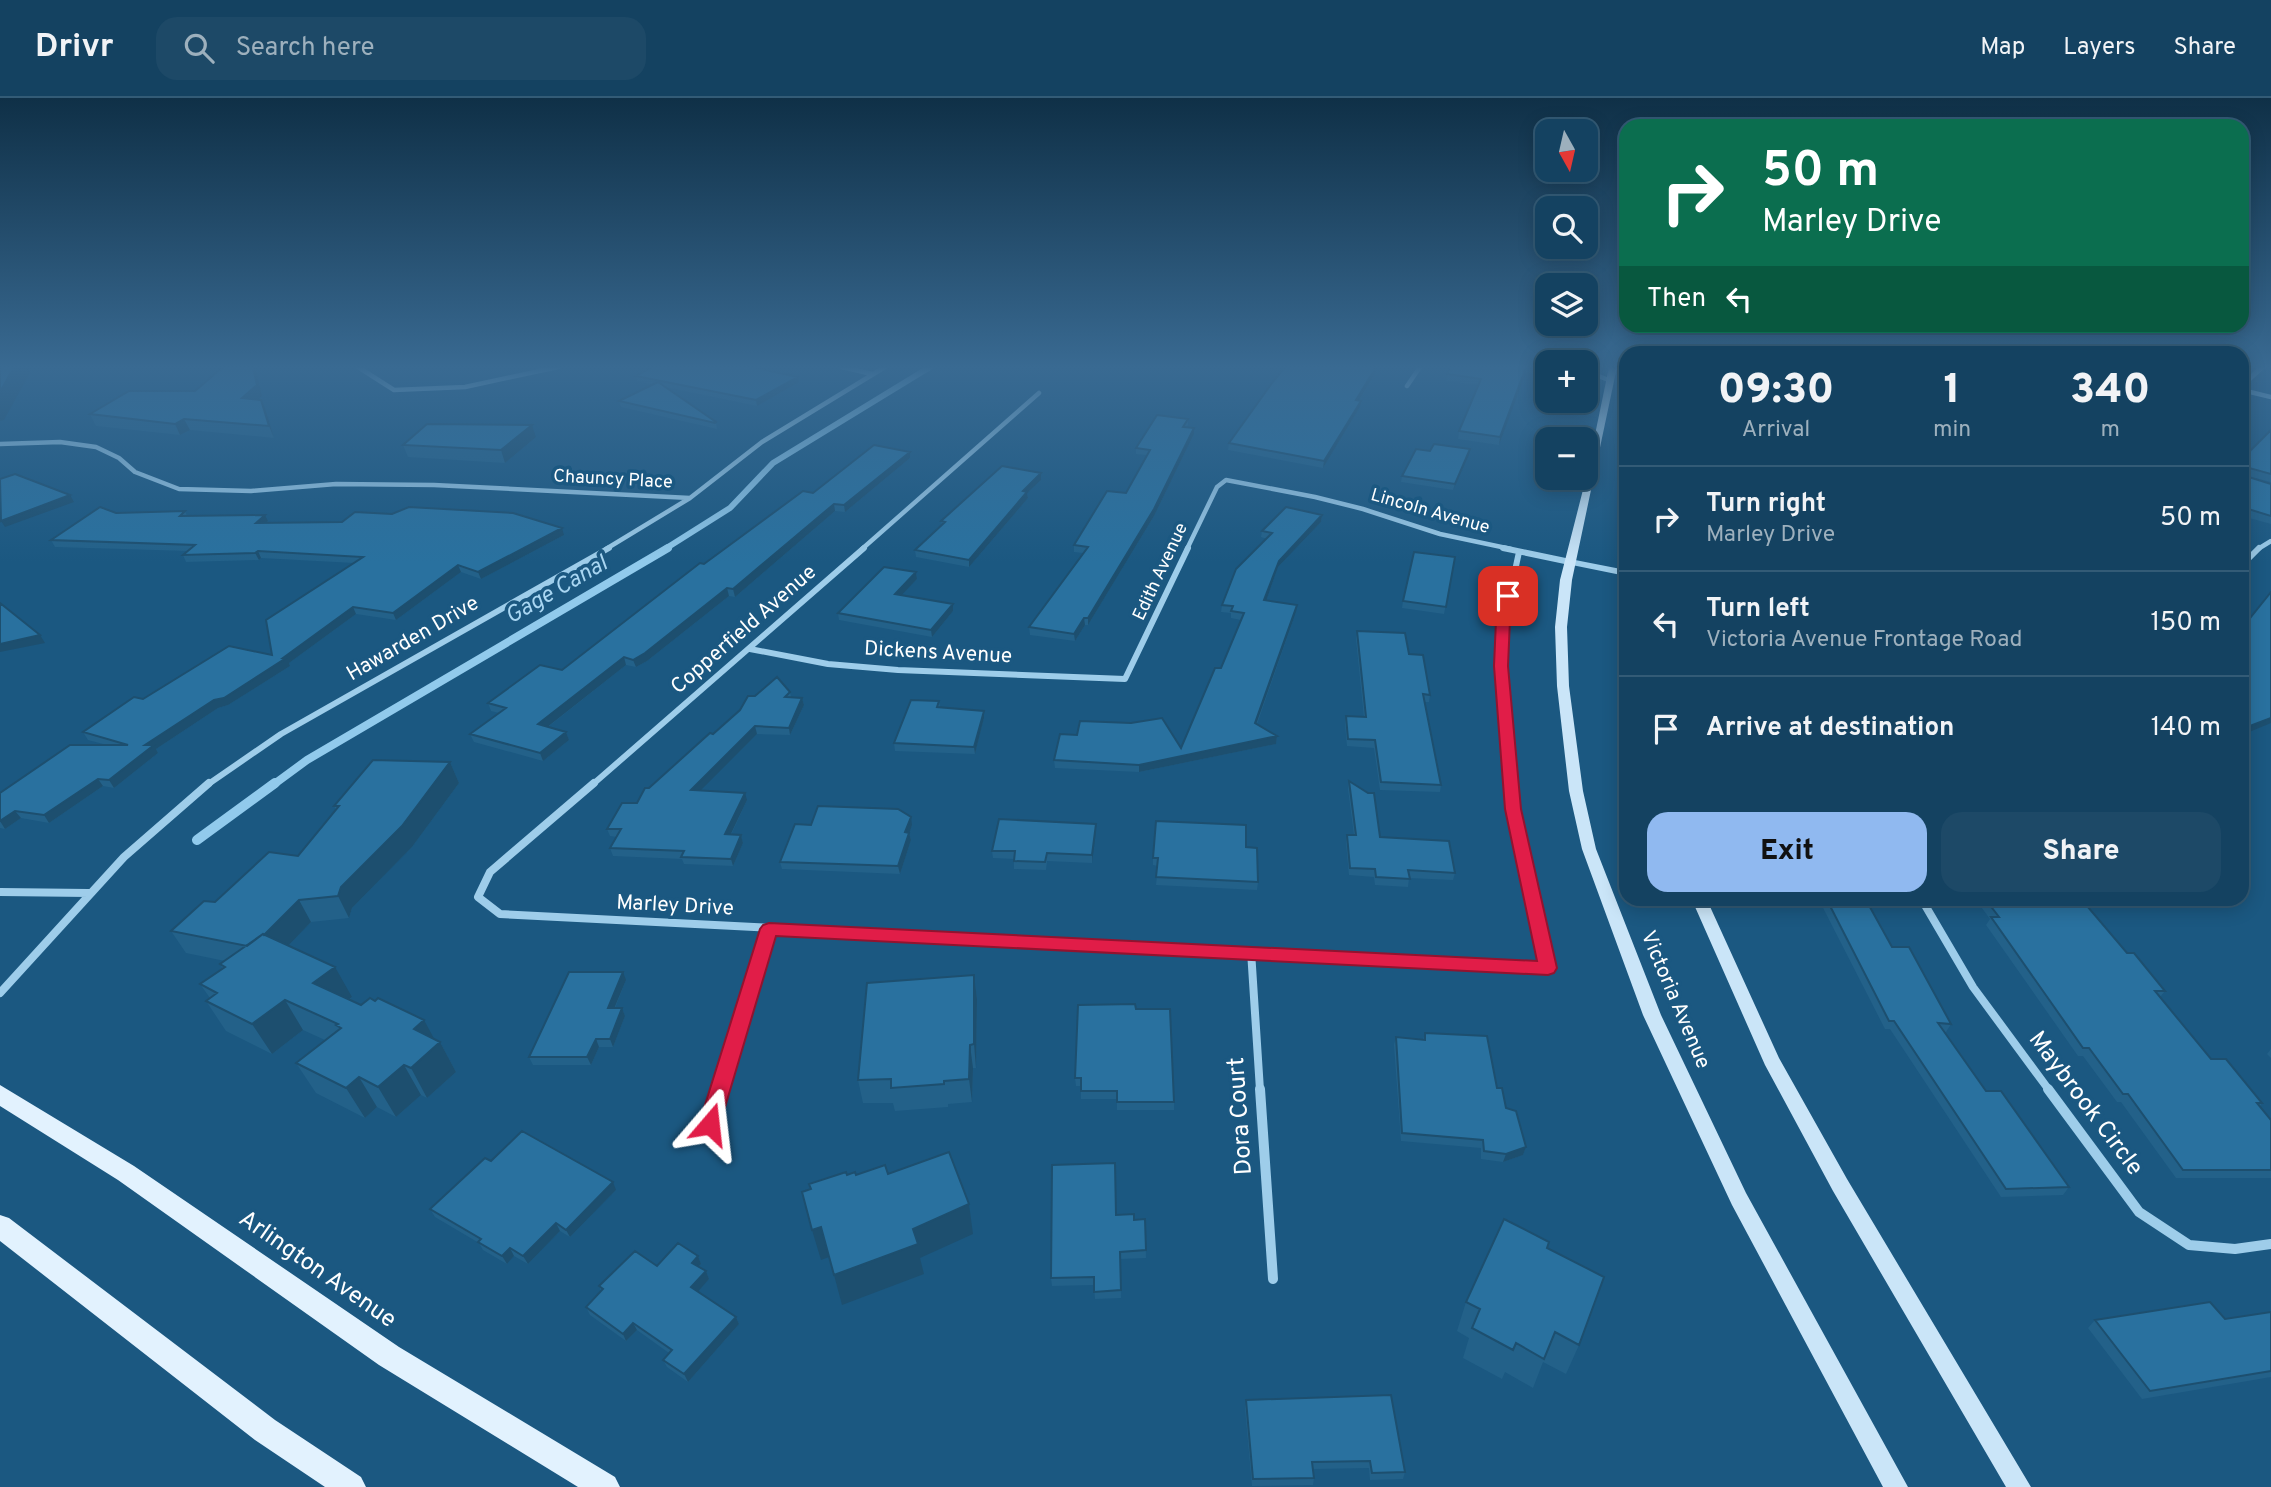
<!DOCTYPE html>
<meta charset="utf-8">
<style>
body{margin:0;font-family:Overpass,sans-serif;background:#1d4967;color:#f1f3f6;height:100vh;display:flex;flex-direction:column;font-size:26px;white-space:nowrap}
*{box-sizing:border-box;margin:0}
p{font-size:23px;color:#9db0bd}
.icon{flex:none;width:38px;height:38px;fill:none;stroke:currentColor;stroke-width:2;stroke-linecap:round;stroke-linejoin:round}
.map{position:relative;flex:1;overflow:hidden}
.side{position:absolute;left:1619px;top:248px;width:630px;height:560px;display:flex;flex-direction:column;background:#144261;border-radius:21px;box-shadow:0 4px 18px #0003,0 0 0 2px #335b76}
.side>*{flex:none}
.hud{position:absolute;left:1619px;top:21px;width:630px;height:214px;border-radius:21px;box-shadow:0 4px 18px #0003,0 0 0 2px #335b76;background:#0b6e4f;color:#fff;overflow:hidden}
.needle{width:46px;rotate:172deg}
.controls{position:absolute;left:1535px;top:21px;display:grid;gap:14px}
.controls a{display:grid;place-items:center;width:63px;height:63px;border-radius:14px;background:#144261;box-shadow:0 4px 18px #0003,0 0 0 2px #335b76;font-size:35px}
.pin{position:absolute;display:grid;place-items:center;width:60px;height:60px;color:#fff;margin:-30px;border-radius:14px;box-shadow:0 4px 10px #0006}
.me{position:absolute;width:77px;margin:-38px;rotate:17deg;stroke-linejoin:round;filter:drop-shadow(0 0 5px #0008)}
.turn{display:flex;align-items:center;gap:24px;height:147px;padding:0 28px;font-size:32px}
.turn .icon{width:91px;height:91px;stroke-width:2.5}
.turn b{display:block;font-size:49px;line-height:60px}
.then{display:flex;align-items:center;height:66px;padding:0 28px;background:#0003;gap:14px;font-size:26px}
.eta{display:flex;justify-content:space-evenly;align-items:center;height:119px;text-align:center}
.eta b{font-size:42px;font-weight:800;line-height:49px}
.action{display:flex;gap:14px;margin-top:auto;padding:14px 28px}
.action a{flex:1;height:80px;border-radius:21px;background:#90b9f0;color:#111;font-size:28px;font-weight:800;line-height:80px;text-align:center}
.action a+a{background:#1d4967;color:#f1f3f6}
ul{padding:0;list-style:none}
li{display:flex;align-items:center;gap:21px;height:105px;padding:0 28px;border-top:2px solid #335b76}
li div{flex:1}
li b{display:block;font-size:26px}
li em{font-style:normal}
header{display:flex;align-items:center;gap:42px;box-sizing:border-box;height:98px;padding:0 35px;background:#144261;border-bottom:2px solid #335b76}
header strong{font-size:33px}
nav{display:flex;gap:38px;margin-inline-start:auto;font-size:24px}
.search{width:490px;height:63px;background:#1d4967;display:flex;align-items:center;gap:18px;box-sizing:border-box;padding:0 24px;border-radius:21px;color:#9db0bd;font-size:26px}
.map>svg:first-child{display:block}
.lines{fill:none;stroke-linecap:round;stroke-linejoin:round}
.stream-far2{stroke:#91caec;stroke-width:6}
.stream-far1{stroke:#91caec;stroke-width:8}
.stream{stroke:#91caec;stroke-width:10}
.minor-far3{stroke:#9ecdea;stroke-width:4.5}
.minor-far2{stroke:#9ecdea;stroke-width:6}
.minor-far1{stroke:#9ecdea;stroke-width:8}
.minor{stroke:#9ecdea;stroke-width:10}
.tertiary{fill:#9ecdea;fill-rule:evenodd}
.secondary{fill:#cae5f8;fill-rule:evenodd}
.primary{fill:#e2f2fe;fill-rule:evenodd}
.wall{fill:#236189}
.shaded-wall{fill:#1d4f6f}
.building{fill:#29719f;stroke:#1d4f6f;stroke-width:2}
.route{fill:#e11d48;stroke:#92132f;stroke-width:2}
.labels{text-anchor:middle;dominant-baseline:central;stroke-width:7;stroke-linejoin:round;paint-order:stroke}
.far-street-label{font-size:18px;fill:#fff;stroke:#1b5881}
.street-label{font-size:21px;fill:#fff;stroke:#1b5881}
.water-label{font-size:23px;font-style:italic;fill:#a9d6f2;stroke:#1b5881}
.near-street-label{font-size:24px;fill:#fff;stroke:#1b5881}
</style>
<header>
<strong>Drivr</strong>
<div class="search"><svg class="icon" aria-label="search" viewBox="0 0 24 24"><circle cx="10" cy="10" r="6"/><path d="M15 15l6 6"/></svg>Search here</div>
<nav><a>Map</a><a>Layers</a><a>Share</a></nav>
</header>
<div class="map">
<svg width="2271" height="1389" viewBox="0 0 2271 1389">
<rect width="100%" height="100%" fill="#1b5881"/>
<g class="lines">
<path class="stream-far2" d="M665,451L730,410L773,365L930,269"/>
<path class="stream-far1" d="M273,687L307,662L668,450"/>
<path class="stream" d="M197,742L275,685"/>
<path class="minor-far3" d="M358,269L394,292L465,289L558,269
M842,269L872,276
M1586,273L1611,283
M1407,288L1420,269
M2242,292L2271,299
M0,346L60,344L96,349L119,360L135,374L179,391L251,393L336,386L434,387L690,400
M606,451L690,400L762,344L885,269
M862,451L1039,295
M1187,451L1217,389L1226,382L1315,399L1363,411L1440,436L1511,451
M2258,451L2271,443"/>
<path class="minor-far2" d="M1503,450L1570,464
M2242,467L2259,450
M750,551L828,566L898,572L1125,581L1188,450
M207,687L281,636L609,450
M592,687L864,450
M1510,687C1497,605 1500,534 1519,454"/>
<path class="minor-far1" d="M594,685L490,774L478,799L500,816L1548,870L1510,685
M0,794L89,795
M1922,802L1973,889L2049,992
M1251,853L1260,992
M0,895L124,759L209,685
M720,992L769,831"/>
<path class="minor" d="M1260,991L1273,1181
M2048,991L2139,1114L2189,1147L2235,1151L2271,1146
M710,1026L721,991"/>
<path class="tertiary" d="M2258,269H2266L2242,291V285Z
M1570,461L1626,472V478L1567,466L1565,464Z"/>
<path class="secondary" d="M1609,269H1617L1572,482L1567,529L1569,588L1583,693L1596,751L1661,917L1746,1095L1908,1389H1883L1732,1107L1643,917L1582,751L1569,693L1557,588L1555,529L1560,482L1586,380Z
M1692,802H1707L1779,960L1847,1081L2031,1389H2006L1833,1093L1765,967Z"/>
<path class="primary" d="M0,987L134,1068L399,1249L615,1379L620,1389H578L379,1267L118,1082L0,1008Z
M0,1117L9,1120L275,1322L361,1379L366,1389H325L255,1342L0,1143Z"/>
</g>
<path class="wall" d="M1285,269H1379L1359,303L1360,309L1323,370L1228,352L1229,345Z
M1450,269H1527L1499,347L1458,341L1459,333L1479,287L1446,283L1447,276Z
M636,278L798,279L799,284L757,308L665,289L716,324L717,331L621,309L619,303L654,287L637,283Z
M262,298L258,301L261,302L266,313L274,340L190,332L180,337L96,328L90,316Z
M1188,321V327L1186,329L1194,336L1154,418L1088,527H1085L1075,543L1030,537L1029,529L1083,455L1074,454V447L1126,395L1147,357L1136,356V350Z
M2271,332V384L2244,377L2245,378L2271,386V426L2242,418V361Z
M536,339L505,365L408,359L403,347Z
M910,354V360L845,414L835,413L735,499L729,498L647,563L636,569L626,567L548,629L566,634L569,642L543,663L474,644L470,636L499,615L491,613L488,605L562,572L704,466L813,395Z
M1469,357L1453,392L1401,384L1402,378Z
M1041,382L1027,395L1028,400L969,469L916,459L915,452L942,427L941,423Z
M185,413L187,418L268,423L266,425L564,437L481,481L461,474L396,522L356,516L289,565L290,568L228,607L218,610L156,651L158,655L114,690L103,688L49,725L21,720L5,731L0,730V695L107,647L88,642L83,634L143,601L272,557L354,465L261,460L259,462L186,464L183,457L188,453L55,449L51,442L116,415Z
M1322,417L1321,424L1278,469L1266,503L1297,507L1296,514L1257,626L1277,638L1276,646L1139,674L1055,670L1054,662L1181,650L1221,570L1241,522L1231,520V515L1221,514L1222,507L1267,441L1261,439L1262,433Z
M1455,459L1444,516L1402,510L1403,503Z
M916,474L917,481L901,497L953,506V513L932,539L839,522L838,515Z
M1357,533L1409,556L1430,597L1429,604H1425L1441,687L1440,694L1380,692L1374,650L1347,648L1345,626L1346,618L1364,619L1356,541Z
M790,594L791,599L802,600L804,607L790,637L757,636L700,692L747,702L731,737H741L743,745L733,768L684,766L682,761L613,758L610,750L617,739L610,738L607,731L637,705L649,690L713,636L755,598Z
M939,603L940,609L984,620L975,656L895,653L894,645Z
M450,664L459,685L412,749L352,810L349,820L311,824L288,848L352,899L349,902L440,944L456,974L427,1000L421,997L396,1019L377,1009L365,1020L316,995L296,965L325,942L303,932L272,956L226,933L206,903L210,900L200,886L223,871L220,866L225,863L186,855L171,833L215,804L298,758L336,712L334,708Z
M1349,683L1380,739L1455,775L1453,782L1409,780L1408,789L1375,787L1374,779L1349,777L1346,745L1347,737H1354L1348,691Z
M1096,726V733L1092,765L1047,763L1046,772L1014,771V761L993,760L992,753Z
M912,727L909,735L911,742L900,776L782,771L780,764Z
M1246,749L1258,784L1257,792L1156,787L1158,768L1153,767V760Z
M1819,802H1869L1867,803L1892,849L1951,926L1946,934H1944L1986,993L2069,1089L2063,1097L2001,1099L1890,931H1885Z
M1976,802H2097L2093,808H2087L2127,855L2165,893L2160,899L2211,961L2262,1005L2260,1008L2271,1022V1080H2176L2121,1004H2117L2083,958H2078L1986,827L1990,821Z
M974,877L977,901L976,970H973L972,1004L948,1006V1009L895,1013L893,1005H863L858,982Z
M626,882L615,910H622L625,918L613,949H599L591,967H533L529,959Z
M1136,911L1174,1004V1012H1117V1001H1081V988H1076L1075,980Z
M1425,935L1497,990L1506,1010L1526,1049L1523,1057L1503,1064L1481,1061V1050L1401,1043L1394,947L1396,939L1423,942Z
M2271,951V960L2267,956Z
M491,1063L616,1092L570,1139L560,1133L528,1166L514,1158L507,1166L483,1152L479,1145L435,1119L430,1111Z
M1116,1117L1134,1122L1145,1121L1146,1160L1120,1161L1121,1200L1095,1201L1094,1187L1052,1188L1051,1180Z
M1547,1150L1579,1247L1566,1276L1543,1264L1533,1290L1505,1274L1502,1281L1463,1260L1469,1240L1457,1233L1466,1204Z
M698,1158L701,1166L698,1169L706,1173L709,1181L698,1193L736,1219L739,1226L688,1284L667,1269L663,1262L669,1255L637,1232L626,1243L590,1217L586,1209L601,1193L599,1188L657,1168Z
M2271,1214V1279L2142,1301L2088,1230L2095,1222L2225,1221Z
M1246,1302L1405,1374L1403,1381L1370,1382L1369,1370L1313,1371L1314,1380L1313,1387L1252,1388L1245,1310Z"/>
<path class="shaded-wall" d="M14,269H29L31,273L4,322L0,323V294Z
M253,269H255L262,298L247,311L242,300Z
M1376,269H1379L1355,309L1356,302Z
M1526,269L1527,272L1499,347L1500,339Z
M798,279L799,284L757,308L756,302Z
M261,302L266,313L274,340L269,328Z
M1361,303L1360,309L1323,370L1324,363Z
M184,321L190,332L180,337L175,326Z
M532,327L536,339L505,365L501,352Z
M1194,330V336L1154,418L1088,527V520Z
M1470,351L1469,357L1453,392L1455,386Z
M910,354V360L845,414L844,407Z
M1041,375V382L1027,395L1028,400L969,469V462L1023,393Z
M70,397L74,404L5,429L1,423Z
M834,406L835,413L735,499L733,491Z
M265,417L268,423L259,432L256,425Z
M1322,417L1321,424L1278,469L1264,509V502L1279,463Z
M562,430L564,437L481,481L478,474Z
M258,453L261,460L259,462L255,455Z
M458,467L461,474L396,522L393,515Z
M916,474L917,481L896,503L895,496Z
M727,490L729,498L647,563L636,569L633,562Z
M953,506V513L932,539L931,532Z
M1297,507L1296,514L1254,632L1255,625Z
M353,509L356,516L289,565L290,568L228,607L218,610L156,651L158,655L114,690L109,682L145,647L214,602L283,560Z
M1084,520L1085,527L1075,543L1074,536Z
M40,537L45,545L0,554V546Z
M624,559L626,567L541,634L538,626Z
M802,600L804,607L790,637L789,630Z
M984,613V620L975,656L974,649Z
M2271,620V625L2242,637V631Z
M755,628L757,636L693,700L691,692Z
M566,634L569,642L543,663L540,655Z
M1277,638L1276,646L1139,674V667Z
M450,664L459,685L412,749L352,810L349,820L338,798L341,789Z
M98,681L103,688L49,725L44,717Z
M745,695L747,702L727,744L725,736Z
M15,713L21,720L5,731L0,723Z
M911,719L912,727L907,742L905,734Z
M1096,726V733L1092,765V757Z
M909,735L911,742L900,776L898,768Z
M741,737L743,745L733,768L731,761Z
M299,802L311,824L266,871L252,849Z
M335,869L352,899L331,915L313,885Z
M623,874L626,882L611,918L608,910Z
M974,877L977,901L976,970L974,946Z
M285,902L303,932L272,956L252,926Z
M622,910L625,918L613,949L610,941Z
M424,922L437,946L440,944L456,974L427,1000L411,970L414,931Z
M596,941L599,949L591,967L587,959Z
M970,947L973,970L972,1004L969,981Z
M404,967L421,997L396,1019L378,989Z
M359,979L377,1009L365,1020L346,990Z
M1526,1049L1523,1057L1503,1064L1506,1056Z
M613,1084L616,1092L570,1139L566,1132Z
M969,1106L973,1136L920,1160L924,1176L842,1207L834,1177L913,1131Z
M556,1125L560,1133L528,1166L523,1158Z
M821,1129L829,1159L821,1162L812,1132Z
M510,1150L514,1158L507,1166L502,1158Z
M698,1158L701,1166L695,1172L692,1165Z
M706,1173L709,1181L695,1197L691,1189Z
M736,1219L739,1226L688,1284L684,1276Z
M633,1225L637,1232L626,1243L623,1236Z"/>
<path class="building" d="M0,269H14L0,294Z
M223,269H253L257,287L242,300L261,302L269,328L184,321L175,326L90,316L129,293H195Z
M652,269H752L798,279L756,302L636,278Z
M1285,269H1376L1356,302L1361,303L1324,363L1229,345L1272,285Z
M1450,269H1526L1500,339L1459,333L1481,281L1447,276Z
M658,284L716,324L715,325L619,303Z
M1157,317L1188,321L1183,329L1194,330L1154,411L1088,520H1084L1074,536L1029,529L1088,449L1074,447L1107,393L1126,395L1150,352L1136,350Z
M427,326L532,327L501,352L403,347Z
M2271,332V376L2246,369L2242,373V361Z
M1434,346L1470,351L1455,386L1402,378L1416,351L1430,353Z
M874,347L910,354L844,407L834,406L733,491L727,490L645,555L633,562L624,559L538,626L566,634L540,655L470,636L506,610L488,605L540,567L562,572L700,465L704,466L803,393L813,395Z
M1002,368L1041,375L1023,393L1027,394L969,462L915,452L945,424L941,423Z
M2242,374L2245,378L2271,386V418L2245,410L2242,414Z
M15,376L70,397L1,423L0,381Z
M100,409L116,415L185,413L180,418L265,417L256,425L342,424L355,414L392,416L409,409L513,415L562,430L478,474L458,467L393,515L353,509L283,560H286L224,600L214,602L145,647H154L109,682L98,681L44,717L15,713L0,723V695L70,647H128L83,634L134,599L143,601L229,548L272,557L266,522L363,459L258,453L255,455L183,457L195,447L51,442Z
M1286,409L1322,417L1279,463L1264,502L1297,507L1255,625L1277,638L1139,667L1054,662L1060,636L1077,637L1080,623L1131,625L1162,620L1181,650L1215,570H1221L1244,515L1231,513L1233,508L1222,507L1236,471L1272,435L1262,433Z
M1414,454L1455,459L1446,509L1403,503Z
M884,469L916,474L895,496L953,506L931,532L838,515Z
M2271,494V620L2242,631V530Z
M0,505L40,537L0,546Z
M1357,533L1405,535L1409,556L1423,557L1430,597L1423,596L1441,687L1381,684L1375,642L1348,641L1346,618L1366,619Z
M777,579L790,594L785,599L802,600L789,630L755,628L691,692L745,695L725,736L741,737L731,761L681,759L684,753L610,750L621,731H607L622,705H637L645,690H649L710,635L713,636L740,612L748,598H755Z
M911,602L939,603L937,609L984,613L974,649L894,645Z
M373,662L450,664L402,728L341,789L338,798L299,802L264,837L263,836L247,848L171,833L204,803L215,804L269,754L298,758L339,708H334Z
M1349,683L1368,695H1374L1380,739L1449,743L1455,775L1408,772L1410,781L1376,779L1375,771L1350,770L1347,737H1356Z
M818,708L898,711L911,719L905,734L909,735L898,768L780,764L795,726L811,727Z
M999,721L1096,726L1092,757L1047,755L1045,764L1014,763L1015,753H992Z
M1156,723L1246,727V749L1257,750L1258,784L1156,779L1158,760H1153Z
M1827,802H1866L1892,849H1909L1951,926L1938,925L1986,993H2001L2069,1089L2006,1091L1894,923H1889Z
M1986,802H2082L2127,855H2134L2165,893H2155L2211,961H2226L2262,1005H2257L2271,1022V1072H2183L2128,996H2123L2089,950H2083L1991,819H1999Z
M263,836L335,869L313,885L361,907L370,900L375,903L378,900L424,922L414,931L440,944L411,970L404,967L378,989L359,979L346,990L296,965L341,930L336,927L338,926L285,902L252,926L206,903L217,895L200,886L225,869L220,866Z
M569,874H623L608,910H622L610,941H596L587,959H529Z
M974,877V946L970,947L969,981L944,983V986L891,990V981L858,982L867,885Z
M1135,906L1136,911H1170L1174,1004H1117V993H1081V980H1075L1078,907Z
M1425,935L1487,938L1497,990H1502L1506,1010L1516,1013L1526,1049L1506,1056L1484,1053L1483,1042L1402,1035L1396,939L1425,942Z
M522,1033L613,1084L566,1132L556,1125L523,1158L510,1150L502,1158L478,1144L481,1141L430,1111L485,1060L491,1063Z
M949,1054L969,1106L913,1131L918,1146L834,1177L821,1129L812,1132L802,1094L811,1091L809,1086L846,1074L847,1077L855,1074L856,1077L885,1067L888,1076Z
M1115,1065L1116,1117L1134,1116V1122L1145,1121L1146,1152L1120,1154L1121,1192L1094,1194V1179L1051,1180L1052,1067Z
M1504,1121L1549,1144L1547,1150L1604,1179L1579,1247L1555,1234L1544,1261L1516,1245L1513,1252L1472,1230L1480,1211L1466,1204Z
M678,1145L698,1158L692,1165L706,1173L691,1189L736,1219L684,1276L663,1262L672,1252L633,1225L623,1236L586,1209L603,1191L599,1188L635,1153L657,1168Z
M2210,1204L2225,1221L2271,1214V1273L2150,1293L2095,1222Z
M1391,1297L1405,1374L1372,1375L1370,1363L1312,1364L1314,1380L1253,1381L1246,1302Z"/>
<linearGradient id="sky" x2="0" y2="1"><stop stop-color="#0f3047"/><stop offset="0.58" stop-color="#396a92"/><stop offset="1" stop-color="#396a92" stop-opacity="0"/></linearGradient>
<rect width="2271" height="464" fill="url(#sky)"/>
<path class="route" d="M1508,494L1514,498L1510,522L1508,568L1521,711L1557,870L1554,875L1548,877L776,838L720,1026L717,1032L710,1034L702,1032L699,1026L760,831L763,827L769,825L1537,863L1505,711L1494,568L1496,522L1501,498Z"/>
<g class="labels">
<g class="far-street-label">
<text transform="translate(613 382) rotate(3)">Chauncy Place</text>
<text transform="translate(1430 414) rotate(16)">Lincoln Avenue</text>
<text transform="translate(1161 474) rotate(-65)">Edith Avenue</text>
</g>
<g class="street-label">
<text transform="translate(744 532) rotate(-41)">Copperfield Avenue</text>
<text transform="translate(413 541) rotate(-30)">Hawarden Drive</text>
<text transform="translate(938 555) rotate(3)">Dickens Avenue</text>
<text transform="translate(675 808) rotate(3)">Marley Drive</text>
<text transform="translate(1675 902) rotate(67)">Victoria Avenue</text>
</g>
<g class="water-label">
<text transform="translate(557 493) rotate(-30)">Gage Canal</text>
</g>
<g class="near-street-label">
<text transform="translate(2085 1006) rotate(53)">Maybrook Circle</text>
<text transform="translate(1241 1018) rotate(-94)">Dora Court</text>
<text transform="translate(317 1172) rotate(35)">Arlington Avenue</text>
</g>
</g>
</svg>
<div class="controls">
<a><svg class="needle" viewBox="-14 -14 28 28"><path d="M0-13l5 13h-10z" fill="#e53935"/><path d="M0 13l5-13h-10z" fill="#9db0bd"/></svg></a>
<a><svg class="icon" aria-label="search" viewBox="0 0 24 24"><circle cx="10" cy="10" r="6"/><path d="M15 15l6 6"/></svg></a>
<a><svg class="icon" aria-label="layers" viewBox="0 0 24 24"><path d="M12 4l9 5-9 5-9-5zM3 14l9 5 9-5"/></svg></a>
<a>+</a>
<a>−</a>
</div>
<div class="pin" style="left:1508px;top:498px;background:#d93025"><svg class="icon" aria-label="arrive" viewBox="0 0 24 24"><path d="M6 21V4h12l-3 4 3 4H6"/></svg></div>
<svg class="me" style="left:710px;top:1026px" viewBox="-20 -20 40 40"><path d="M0-17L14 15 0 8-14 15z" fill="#e11d48" stroke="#fff" stroke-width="4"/></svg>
<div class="hud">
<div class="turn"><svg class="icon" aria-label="right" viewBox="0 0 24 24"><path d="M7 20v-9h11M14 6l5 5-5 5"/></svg><div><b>50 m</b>Marley Drive</div></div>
<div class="then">Then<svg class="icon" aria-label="left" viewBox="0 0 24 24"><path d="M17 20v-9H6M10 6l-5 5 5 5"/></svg></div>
</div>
<section class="side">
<div class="eta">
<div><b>09:30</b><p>Arrival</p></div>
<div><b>1</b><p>min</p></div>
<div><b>340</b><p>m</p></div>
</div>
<ul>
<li><svg class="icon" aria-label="right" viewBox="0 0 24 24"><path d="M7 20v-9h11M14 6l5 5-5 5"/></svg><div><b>Turn right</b><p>Marley Drive</p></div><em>50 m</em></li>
<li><svg class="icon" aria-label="left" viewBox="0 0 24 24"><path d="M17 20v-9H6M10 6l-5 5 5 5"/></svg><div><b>Turn left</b><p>Victoria Avenue Frontage Road</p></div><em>150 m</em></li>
<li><svg class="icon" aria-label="arrive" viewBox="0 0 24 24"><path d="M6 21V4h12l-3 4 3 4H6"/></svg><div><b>Arrive at destination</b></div><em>140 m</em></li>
</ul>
<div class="action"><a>Exit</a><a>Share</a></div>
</section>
</div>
